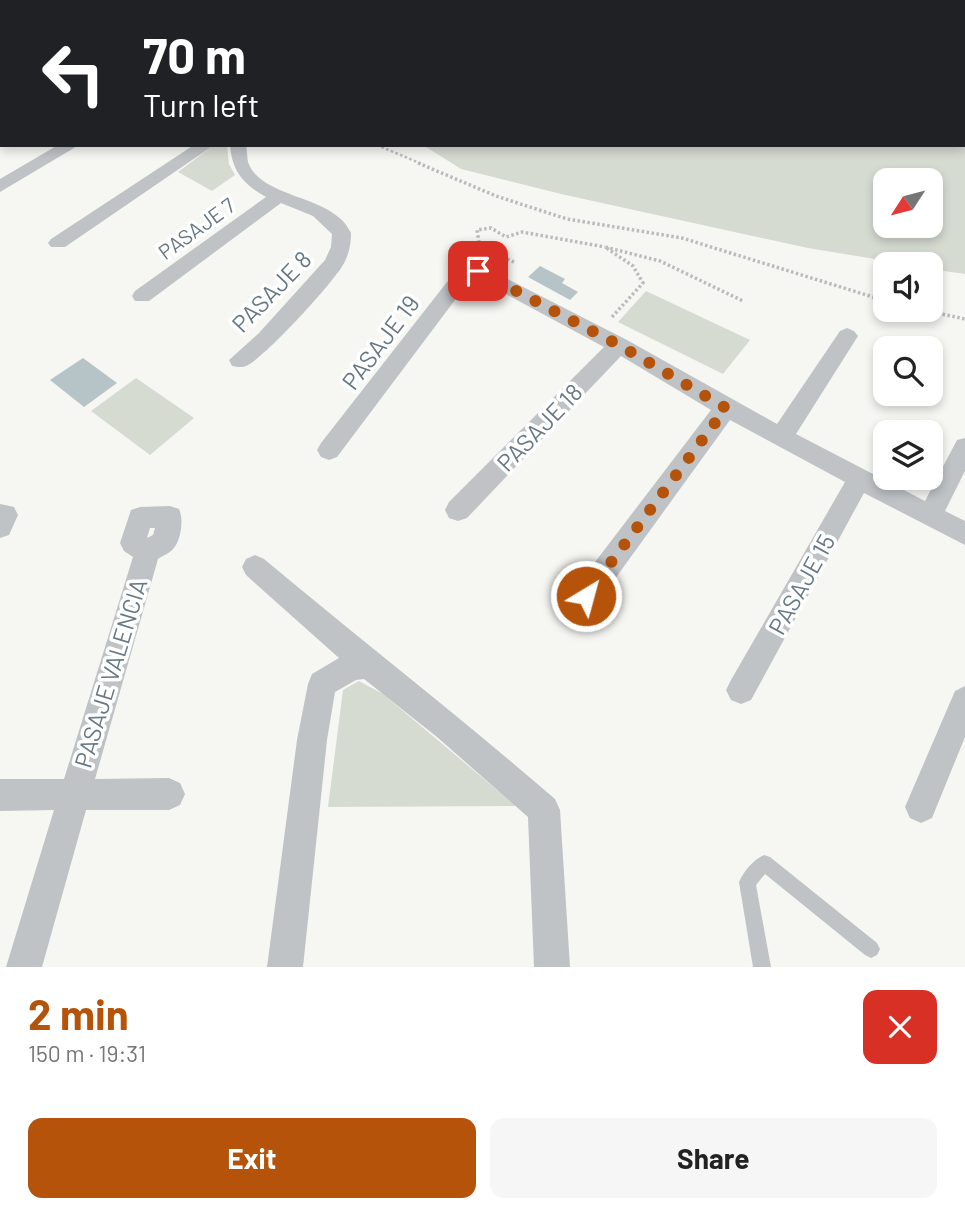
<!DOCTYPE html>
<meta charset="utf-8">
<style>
body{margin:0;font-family:Barlow,sans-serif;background:#f6f6f6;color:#222;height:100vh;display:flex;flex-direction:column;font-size:26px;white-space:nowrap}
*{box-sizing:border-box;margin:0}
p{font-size:23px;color:#767676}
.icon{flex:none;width:38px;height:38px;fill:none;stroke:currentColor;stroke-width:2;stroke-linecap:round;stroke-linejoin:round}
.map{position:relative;height:967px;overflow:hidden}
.details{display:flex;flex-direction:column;background:#fff;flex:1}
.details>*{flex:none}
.guide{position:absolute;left:0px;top:0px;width:966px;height:147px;box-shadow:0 4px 10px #0003;background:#202124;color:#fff;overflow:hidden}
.needle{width:46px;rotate:234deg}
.controls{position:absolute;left:873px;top:168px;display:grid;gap:14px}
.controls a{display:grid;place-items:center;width:70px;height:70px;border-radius:14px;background:#fff;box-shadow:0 4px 10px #0003;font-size:35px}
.pin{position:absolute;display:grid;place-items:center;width:60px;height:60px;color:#fff;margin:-30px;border-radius:14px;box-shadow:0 4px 10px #0006}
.me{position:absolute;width:77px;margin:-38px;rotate:37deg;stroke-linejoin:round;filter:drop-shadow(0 0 5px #0008)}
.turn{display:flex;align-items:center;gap:24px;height:147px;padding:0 28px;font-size:32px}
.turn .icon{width:91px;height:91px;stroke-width:2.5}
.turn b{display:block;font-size:49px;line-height:60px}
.round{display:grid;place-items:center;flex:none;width:74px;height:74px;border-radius:14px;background:#f6f6f6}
.overview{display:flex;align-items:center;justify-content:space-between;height:119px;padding:0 28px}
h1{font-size:42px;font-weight:700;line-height:52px;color:#b45309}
.primary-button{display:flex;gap:14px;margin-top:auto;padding:14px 28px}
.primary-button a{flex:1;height:80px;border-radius:14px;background:#b45309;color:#fff;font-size:28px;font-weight:700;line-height:80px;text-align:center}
.primary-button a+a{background:#f6f6f6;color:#222}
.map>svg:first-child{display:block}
.green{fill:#d6dbd2;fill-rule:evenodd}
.water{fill:#b6c3c7}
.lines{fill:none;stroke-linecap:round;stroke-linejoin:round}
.path-far1{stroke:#b9bcbe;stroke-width:2.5;stroke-dasharray:2.5 2.5;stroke-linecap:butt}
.path{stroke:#b9bcbe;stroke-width:3.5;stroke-dasharray:2.5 2.5;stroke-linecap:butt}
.service{fill:#bfc3c6;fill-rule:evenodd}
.minor{fill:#bfc3c6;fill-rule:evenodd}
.route{stroke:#b45309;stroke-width:12;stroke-dasharray:0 21.6}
.labels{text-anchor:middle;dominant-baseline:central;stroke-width:7;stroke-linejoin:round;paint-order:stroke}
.far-street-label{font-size:21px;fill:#667883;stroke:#fff}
.street-label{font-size:24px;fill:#667883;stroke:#fff}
</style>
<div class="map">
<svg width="965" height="967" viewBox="0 0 965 967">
<rect width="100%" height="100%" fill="#f6f6f3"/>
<path class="green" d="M334,0H585L587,2H335Z
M756,0H965V274L931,269V264H905L808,248L561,194L461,169L423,145H964V2H754ZM931,180V226H886V180Z
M214,145H227L229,164L235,175L212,191L178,172Z
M646,291L750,340L723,374L618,322Z
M136,378L194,418L150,455L91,411Z
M359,681L383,694L516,806L328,807L343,690Z"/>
<path class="water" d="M540,266L565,279L562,283L578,292L570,300L528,277Z
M83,358L117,383L84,407L50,380Z"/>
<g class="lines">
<path class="path-far1" d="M377,145L422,164"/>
<path class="path" d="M418,163L496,196L567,219L682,238L886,301
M514,262L495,254L479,242L477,230L491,228L506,237L522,232L605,247
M923,310L965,319
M612,317L643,283L633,266L605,247L660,261L743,301"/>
<path class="service" d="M764,855L770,857L877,943L880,949L877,955L871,958L865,955L765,874L756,885L771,967H753L739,882C743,872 754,859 764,855Z"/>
<path class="minor" d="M103,0H122L124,2H104Z
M238,0H257L259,2H236Z
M0,34H2L0,43Z
M2,105V115L0,116V106Z
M58,145H79L0,192V179Z
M194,145H214L65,247H51L48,243L51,239Z
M230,145H246C247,150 247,157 248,162C258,193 314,196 337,216C343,220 348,227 351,233C351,245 349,254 343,265C331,285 268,354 248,365C243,368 238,367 232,366L229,360L259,333L325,260L331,247L332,234L313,216L281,203L149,301H135L132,296L135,291L266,197C243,184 232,171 230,145Z
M478,264L627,340L777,424L840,331L847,328L854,331L858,336L796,434L925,501L957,440L965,438V471L945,511L965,521V545L864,493L751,700L741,704L731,700L726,690L731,680L845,482L730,420L596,605L586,608L576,605L572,596L576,587L711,410L621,356L467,518L458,521L449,518L445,510L449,502L604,347L478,279L461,292L337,457L329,460L321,457L317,450L321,443L447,282L458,272Z
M0,504L14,507L18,515L9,535L0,538Z
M170,506L179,509C184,519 181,541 173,549C170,553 162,556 158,559L95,779L169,778L180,783L185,794L180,805L169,810H86L42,967H6L54,810L0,811V779H64L133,557L124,551L120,543L131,510L140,507ZM150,528H155L153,535L147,538Z
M255,555L264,559C361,640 460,717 555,799L560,810L570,967H534L528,817L437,737L364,679L356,680L335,692L327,740L303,967H267L297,740L308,684L312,674L339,658L246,575L242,567L246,559Z
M965,686V737L932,818L921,823L910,818L905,807L955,691Z"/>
</g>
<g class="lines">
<path class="route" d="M478,271L619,345L726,408L586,596"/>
</g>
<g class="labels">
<g class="far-street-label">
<text transform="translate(196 228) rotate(-36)">PASAJE 7</text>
</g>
<g class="street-label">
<text transform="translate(271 291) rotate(-46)">PASAJE 8</text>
<text transform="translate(380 342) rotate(-53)">PASAJE 19</text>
<text transform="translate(539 427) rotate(-46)">PASAJE 18</text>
<text transform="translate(801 584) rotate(-61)">PASAJE 15</text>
<text transform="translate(110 673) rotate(-73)">PASAJE VALENCIA</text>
</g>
</g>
</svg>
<div class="controls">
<a><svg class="needle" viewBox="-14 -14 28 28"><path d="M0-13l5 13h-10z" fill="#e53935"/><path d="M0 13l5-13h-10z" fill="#767676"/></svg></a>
<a><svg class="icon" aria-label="sound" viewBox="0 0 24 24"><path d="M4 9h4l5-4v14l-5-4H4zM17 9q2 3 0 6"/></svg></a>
<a><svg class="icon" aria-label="search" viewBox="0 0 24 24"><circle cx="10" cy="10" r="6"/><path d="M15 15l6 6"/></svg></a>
<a><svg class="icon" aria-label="layers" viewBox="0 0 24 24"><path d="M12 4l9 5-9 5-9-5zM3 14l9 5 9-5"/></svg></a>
</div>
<div class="pin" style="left:478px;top:271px;background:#d93025"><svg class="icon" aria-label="arrive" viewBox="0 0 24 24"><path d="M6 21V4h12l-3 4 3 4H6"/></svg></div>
<svg class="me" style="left:586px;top:596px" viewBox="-20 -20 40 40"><circle r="17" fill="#b45309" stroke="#fff" stroke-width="3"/><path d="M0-11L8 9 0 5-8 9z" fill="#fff"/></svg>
<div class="guide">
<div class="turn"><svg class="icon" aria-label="left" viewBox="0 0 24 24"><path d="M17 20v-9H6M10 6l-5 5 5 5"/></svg><div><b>70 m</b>Turn left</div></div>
</div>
</div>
<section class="details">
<div class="overview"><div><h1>2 min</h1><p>150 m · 19:31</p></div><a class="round" style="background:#d93025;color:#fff"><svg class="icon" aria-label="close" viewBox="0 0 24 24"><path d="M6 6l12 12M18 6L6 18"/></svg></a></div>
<div class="primary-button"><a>Exit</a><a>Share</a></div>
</section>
